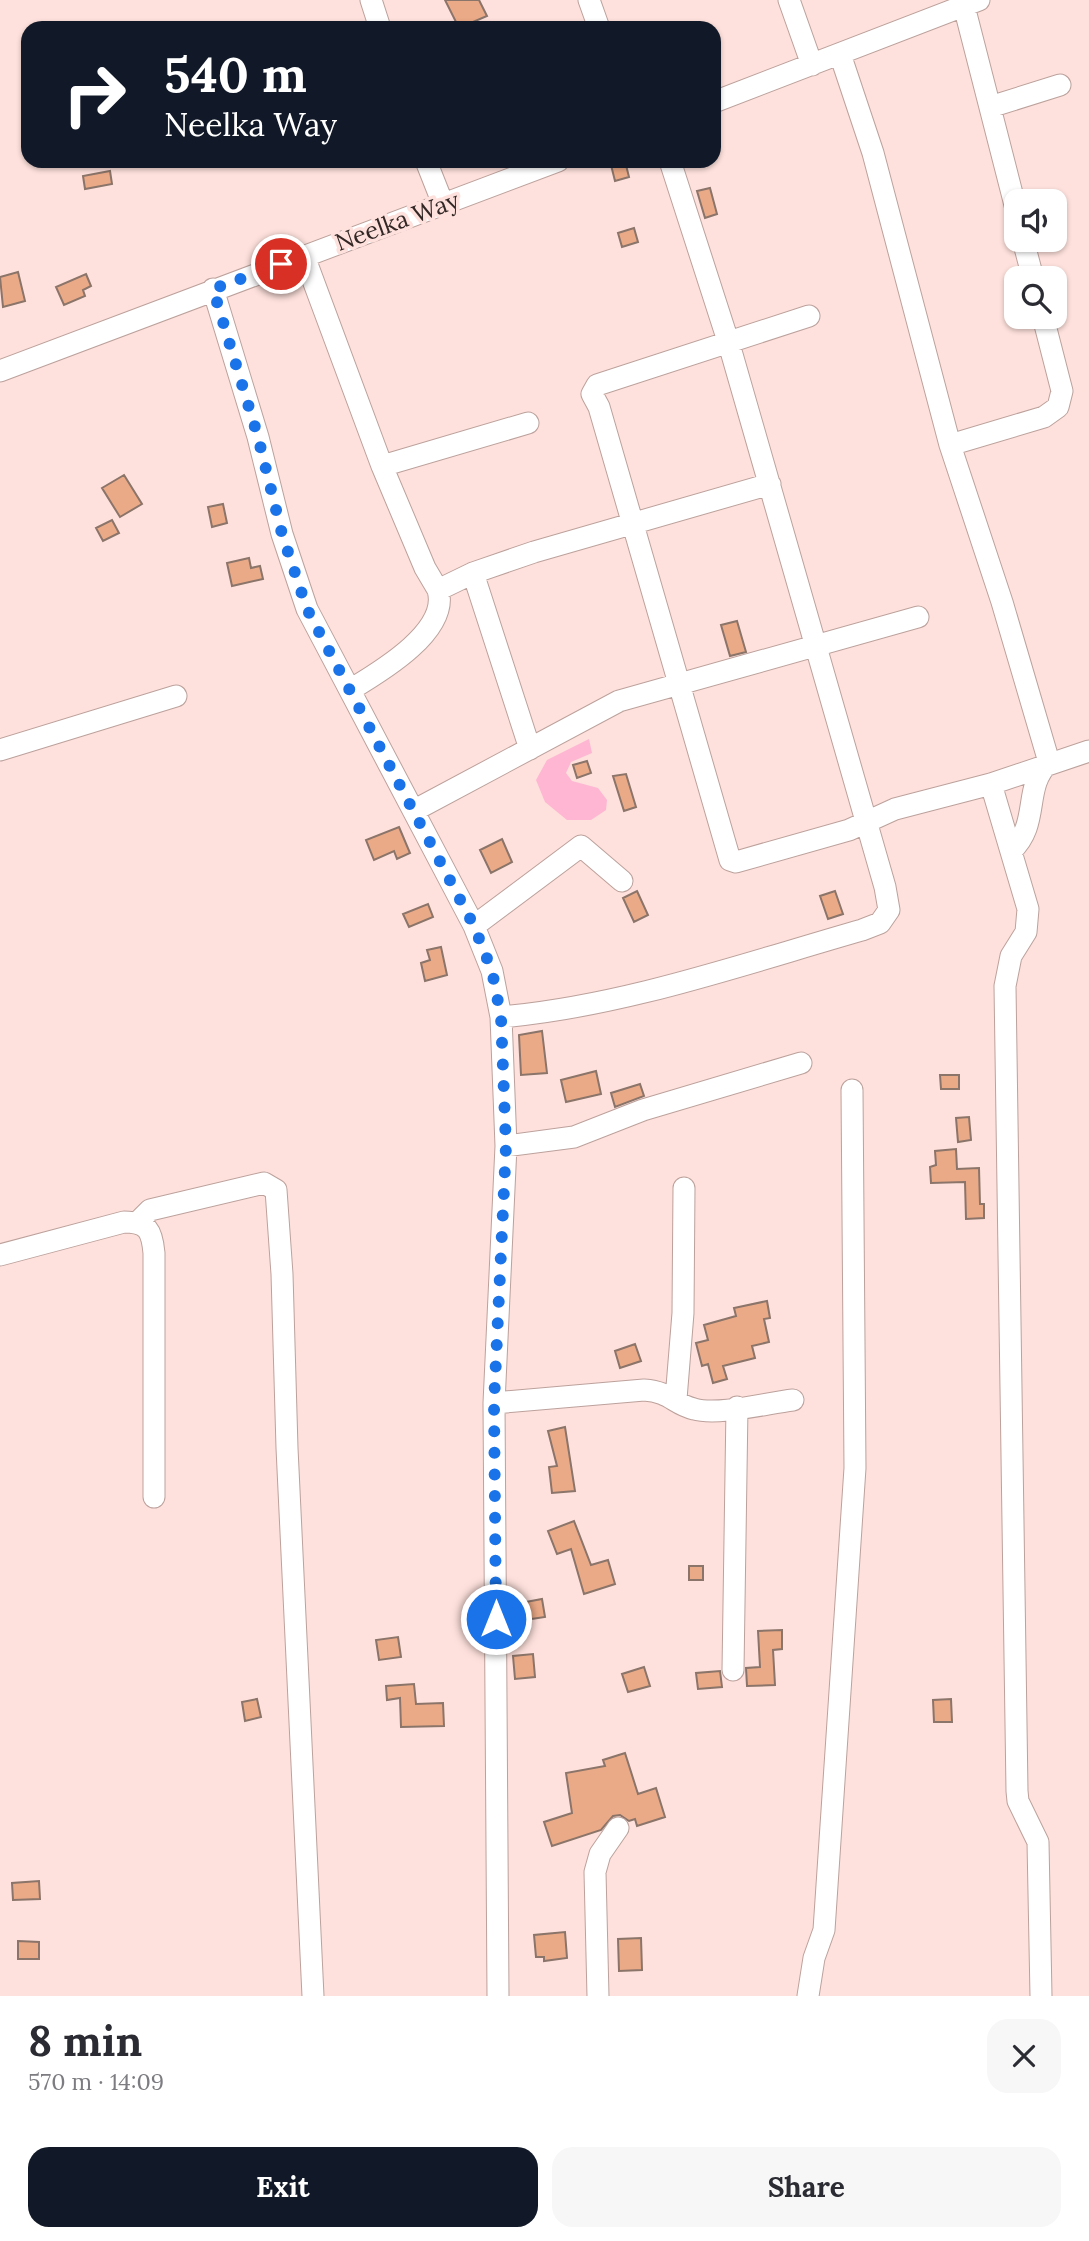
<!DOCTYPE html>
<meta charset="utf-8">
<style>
body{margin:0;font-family:Lora,serif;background:#f7f7f7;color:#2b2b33;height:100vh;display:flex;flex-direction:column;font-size:26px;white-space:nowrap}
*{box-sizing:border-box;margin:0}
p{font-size:23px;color:#7c7c81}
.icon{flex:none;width:38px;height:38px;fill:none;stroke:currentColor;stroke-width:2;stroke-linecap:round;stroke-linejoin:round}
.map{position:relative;height:1996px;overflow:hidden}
.drawer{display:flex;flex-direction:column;background:#fff;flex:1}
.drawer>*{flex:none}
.hud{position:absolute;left:21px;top:21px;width:700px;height:147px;border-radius:21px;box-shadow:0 2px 5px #0004;background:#111827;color:#fff;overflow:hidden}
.buttons{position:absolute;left:1004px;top:189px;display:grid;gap:14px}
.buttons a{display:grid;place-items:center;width:63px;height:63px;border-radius:14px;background:#fff;box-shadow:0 2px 5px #0004;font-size:35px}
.pin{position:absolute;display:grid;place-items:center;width:60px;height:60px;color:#fff;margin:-30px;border:4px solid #fff;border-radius:50%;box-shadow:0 2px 7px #0007}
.me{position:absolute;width:77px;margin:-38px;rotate:0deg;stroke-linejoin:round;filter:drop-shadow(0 0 5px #0008)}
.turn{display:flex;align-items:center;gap:24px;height:147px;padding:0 28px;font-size:32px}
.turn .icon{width:91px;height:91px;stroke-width:2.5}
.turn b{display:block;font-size:49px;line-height:60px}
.round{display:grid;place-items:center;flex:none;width:74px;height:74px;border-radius:21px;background:#f7f7f7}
.headline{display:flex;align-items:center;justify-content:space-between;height:119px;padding:0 28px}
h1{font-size:42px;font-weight:700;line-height:52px}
.cta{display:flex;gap:14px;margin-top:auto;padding:14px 28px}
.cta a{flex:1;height:80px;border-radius:21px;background:#111827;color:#fff;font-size:28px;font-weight:700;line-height:80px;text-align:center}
.cta a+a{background:#f7f7f7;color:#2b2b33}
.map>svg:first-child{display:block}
.water{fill:#feb6d3}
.building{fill:#ebaa87;stroke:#8b7469;stroke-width:2}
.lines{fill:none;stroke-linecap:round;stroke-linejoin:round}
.minor-casing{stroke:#bca19c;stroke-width:23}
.minor{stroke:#fff;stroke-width:21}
.route{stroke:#1a73e8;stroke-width:12;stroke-dasharray:0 21.6}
.labels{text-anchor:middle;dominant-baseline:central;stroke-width:7;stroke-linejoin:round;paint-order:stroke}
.street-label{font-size:24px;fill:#322725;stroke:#fee1dc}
</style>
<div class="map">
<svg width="1089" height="1996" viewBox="0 0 1089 1996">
<rect width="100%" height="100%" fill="#fee1dc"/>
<path class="water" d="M589,739L592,753L571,762L566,773L572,781L598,788L607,800L606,810L591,820H567L545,802L536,780L547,760Z"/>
<path class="building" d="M445,0H479L487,16L459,28Z
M625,161L629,177L615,181L611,165Z
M110,171L112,184L85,189L83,176Z
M710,188L717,214L705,218L697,191Z
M634,228L638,242L622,247L618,233Z
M18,272L25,301L3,307L0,277Z
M86,274L91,286L83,290L85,296L64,305L56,287Z
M124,475L142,504L120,517L102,488Z
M223,504L227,523L212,527L208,507Z
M112,520L119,533L103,541L96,528Z
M249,558L251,568L260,566L263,579L232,586L227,563Z
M737,621L746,652L730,656L721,625Z
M587,761L591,773L577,778L573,765Z
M626,774L636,807L624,811L613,776Z
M399,827L410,853L397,859L394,851L374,860L366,840Z
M502,839L512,862L491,873L480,850Z
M637,891L648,915L634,922L623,898Z
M835,891L843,914L828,919L820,896Z
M428,904L433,917L409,927L403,914Z
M441,947L447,975L425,981L421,963L430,960L427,950Z
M542,1031L547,1073L521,1075L519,1035Z
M596,1071L601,1094L566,1102L561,1080Z
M940,1075H959V1089H941Z
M640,1084L644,1096L615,1107L611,1093Z
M969,1117L971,1140L958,1142L956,1118Z
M956,1149L957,1169L979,1168L980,1204H984V1218L966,1219L965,1182L931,1183L930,1167L936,1165L935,1151Z
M767,1301L770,1318L764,1319L769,1342L752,1346L755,1358L723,1366L727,1379L713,1383L708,1364L702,1366L696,1343L708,1340L704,1325L736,1316L734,1308Z
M635,1344L641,1361L620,1368L615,1351Z
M565,1427L575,1491L552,1493L549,1467L557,1466L548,1431Z
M574,1521L591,1565L608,1560L615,1584L584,1594L571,1549L557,1554L548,1531Z
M689,1566H703V1580H689Z
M542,1599L545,1617L518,1621L515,1604Z
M782,1630V1649L773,1650L775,1685L747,1686L746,1668L760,1667L758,1631Z
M398,1637L401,1657L379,1660L376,1640Z
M533,1654L535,1677L515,1679L513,1656Z
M644,1667L650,1686L628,1692L622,1674Z
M720,1671L722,1687L698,1689L696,1673Z
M414,1684L416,1704L443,1703L444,1726L401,1727L400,1698L387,1700L386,1686Z
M257,1699L261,1717L245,1721L242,1702Z
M951,1699L952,1722H934L933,1700Z
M625,1753L638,1794L656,1788L665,1817L637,1826L635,1819L629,1821L620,1815L613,1816L601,1830L552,1846L544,1822L572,1813L566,1773L605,1766L603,1760Z
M39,1881L40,1899L13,1900L12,1883Z
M565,1932L567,1958L544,1961V1957H536L534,1935Z
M641,1938L642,1970L619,1971L618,1939Z
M18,1941L39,1942V1959H18Z"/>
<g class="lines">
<defs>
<path id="minor" d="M371,0L380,28
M589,0L599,28
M789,0L812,65
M964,6L1017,213
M840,54L873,153L950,445L1002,602L1049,762C1022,788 1041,823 1011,851
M714,102L979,0
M990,107L1060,85
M426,161L443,204
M1023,240L1033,278
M304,256L382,466L425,568L438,590L473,573L534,552L770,484
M213,289L258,437L282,534L307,609L474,926L492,971L501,1017L506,1146L494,1403L498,1996
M809,316L597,385L592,394L599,407L730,860L736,862L849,830L895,809L991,784L1089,751
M0,371L558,161
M950,445L1044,417L1058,407L1062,391L1043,317
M382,466L528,423
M473,573L530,749
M350,690C380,672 450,631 438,590
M0,750L176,696
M991,784L1028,909L1026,932L1011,956L1005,986L1017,1791L1018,1801L1038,1842L1041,1996
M415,810L619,701L918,617
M474,926L581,846L622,881
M501,1017C624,1006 743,964 862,930L880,923L889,910L885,887L729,344L670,161
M506,1146L574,1137L643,1110L801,1063
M138,1222L150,1210L264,1183L276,1190L282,1274L287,1448L313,1996
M0,1255L124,1222C148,1222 152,1231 154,1253V1497
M676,1399L683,1313L684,1188
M494,1403L644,1390C671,1392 673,1404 694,1409C718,1416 767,1403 793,1400
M733,1670L737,1407
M598,1996L595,1872L600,1854L618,1828
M808,1996L814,1958L824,1930L855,1468L852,1090"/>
</defs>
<use href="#minor" class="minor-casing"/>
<use href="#minor" class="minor"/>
</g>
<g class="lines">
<path class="route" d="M281,264L213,289L258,437L282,534L307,609L474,926L492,971L501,1017L506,1146L494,1403L496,1619"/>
</g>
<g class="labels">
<g class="street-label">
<text transform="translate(397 221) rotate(-20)">Neelka Way</text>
</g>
</g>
</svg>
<div class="buttons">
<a><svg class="icon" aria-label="sound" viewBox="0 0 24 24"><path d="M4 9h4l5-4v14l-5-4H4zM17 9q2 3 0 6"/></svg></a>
<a><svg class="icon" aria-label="search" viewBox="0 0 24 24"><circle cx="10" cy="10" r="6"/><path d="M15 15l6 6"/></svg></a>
</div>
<div class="pin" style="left:281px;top:264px;background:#d93025"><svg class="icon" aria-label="arrive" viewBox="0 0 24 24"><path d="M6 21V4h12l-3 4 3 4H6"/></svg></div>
<svg class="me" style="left:496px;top:1619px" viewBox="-20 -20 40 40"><circle r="17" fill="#1a73e8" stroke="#fff" stroke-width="3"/><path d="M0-11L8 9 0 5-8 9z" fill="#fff"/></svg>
<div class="hud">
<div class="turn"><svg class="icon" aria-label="right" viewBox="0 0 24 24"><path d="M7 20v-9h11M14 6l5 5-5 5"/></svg><div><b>540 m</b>Neelka Way</div></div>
</div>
</div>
<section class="drawer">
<div class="headline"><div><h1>8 min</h1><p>570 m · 14:09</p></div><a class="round"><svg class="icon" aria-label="close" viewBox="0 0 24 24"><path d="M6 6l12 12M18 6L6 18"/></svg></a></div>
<div class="cta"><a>Exit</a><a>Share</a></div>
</section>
